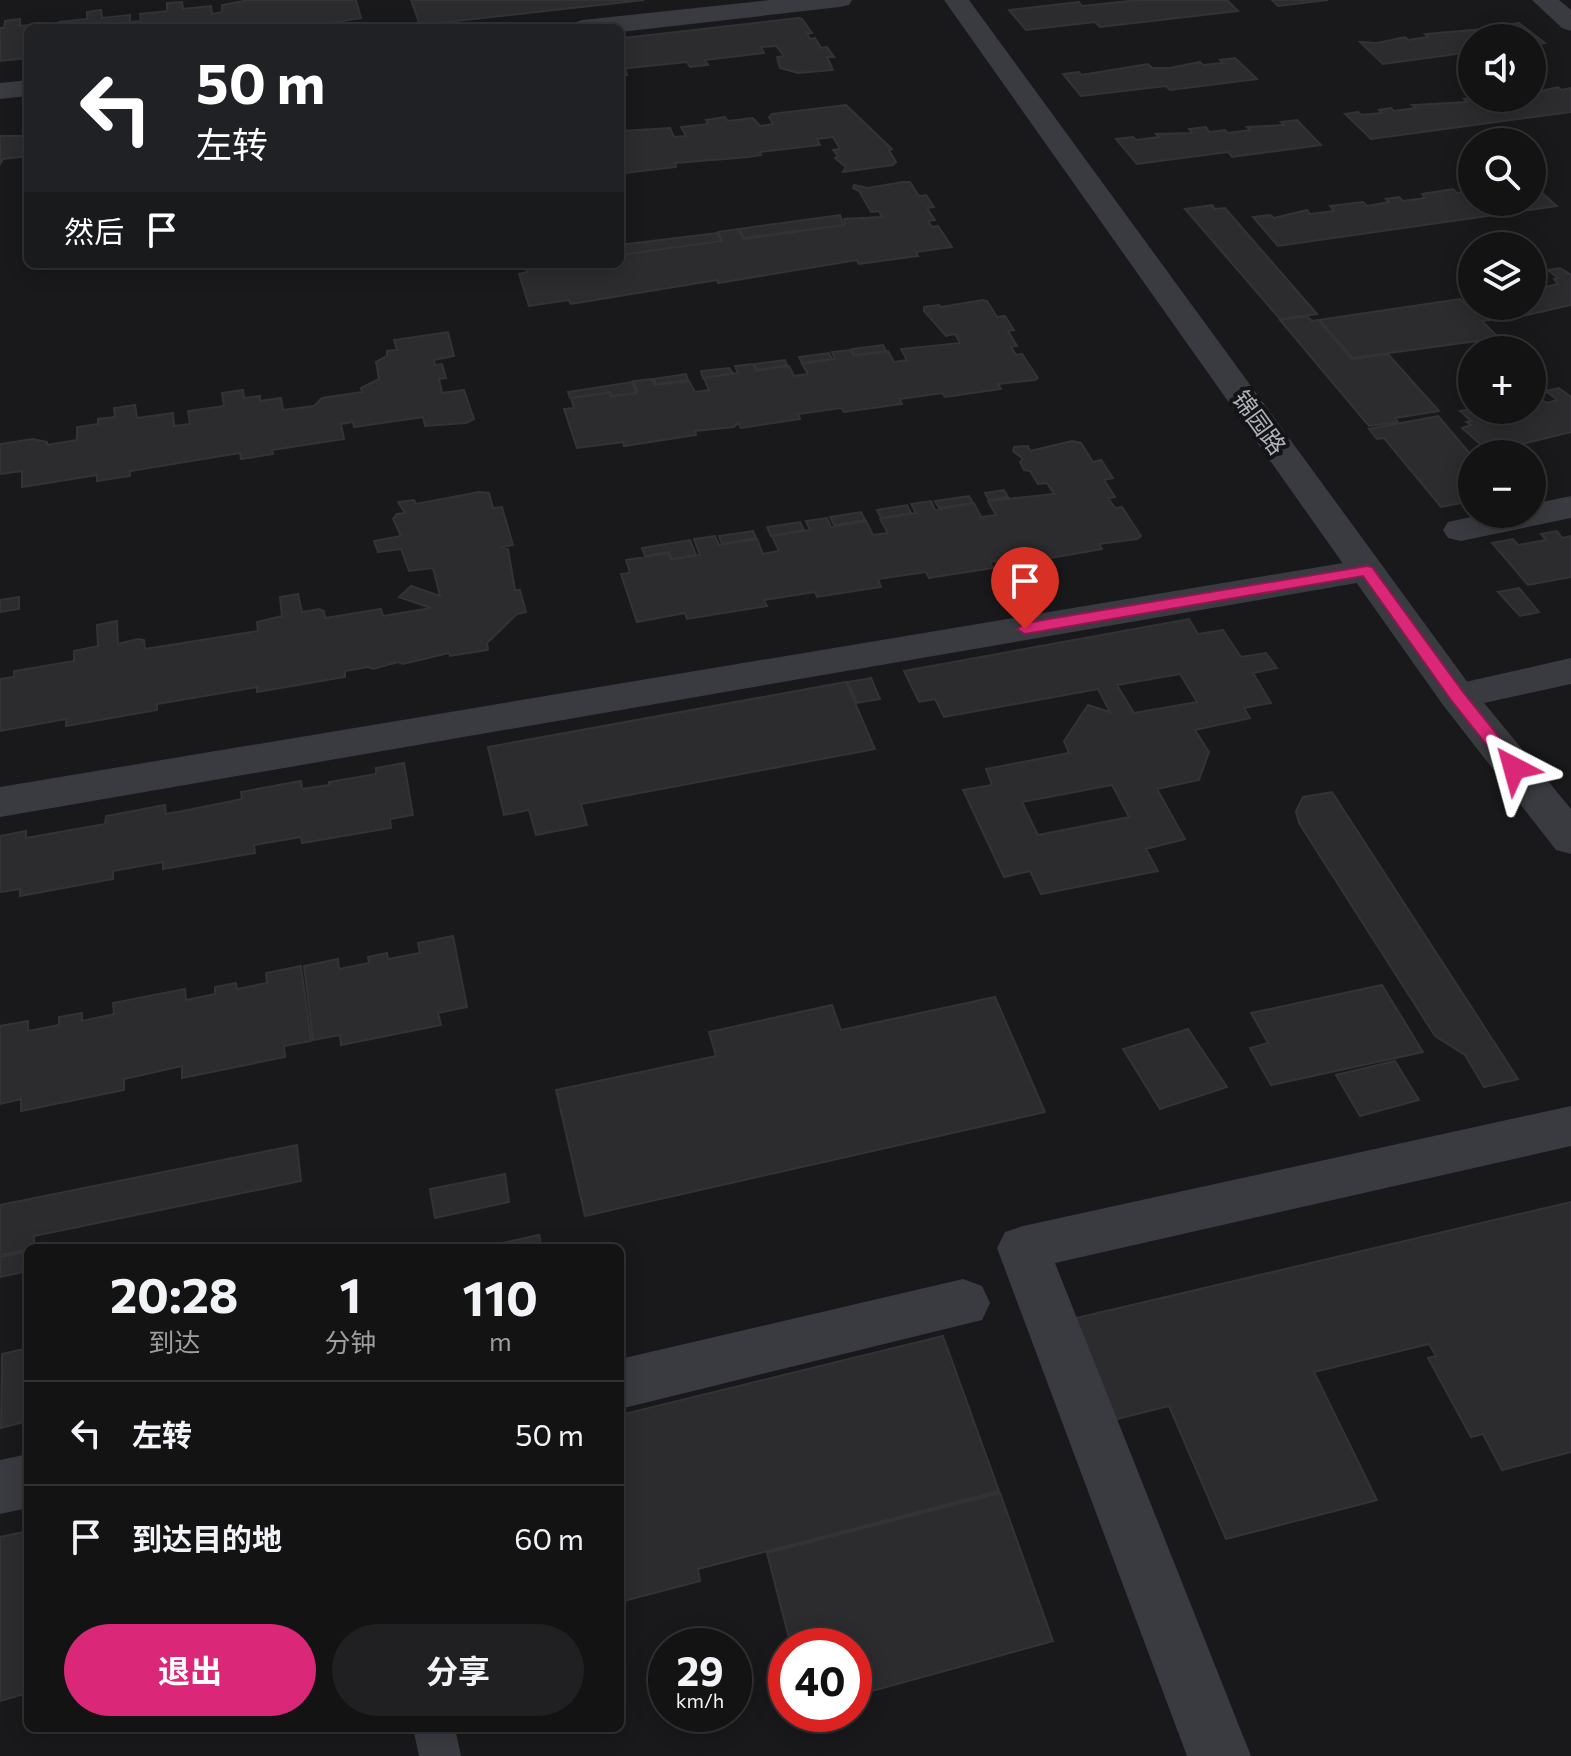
<!DOCTYPE html>
<html lang="zh">
<meta charset="utf-8">
<style>
body{margin:0;font-family:Commissioner,"Noto Sans SC",sans-serif;background:#202022;color:#f1f3f6;height:100vh;display:flex;flex-direction:column;font-size:30px;white-space:nowrap}
*{box-sizing:border-box;margin:0}
p{font-size:26px;color:#9d9ea0}
.icon{flex:none;width:44px;height:44px;fill:none;stroke:currentColor;stroke-width:2;stroke-linecap:round;stroke-linejoin:round}
.map{position:relative;flex:1;overflow:hidden}
.sheet{position:absolute;left:24px;top:1244px;width:600px;height:488px;display:flex;flex-direction:column;background:#131314;border-radius:12px;box-shadow:0 4px 20px #0003,0 0 0 2px #323234}
.sheet>*{flex:none}
.guide{position:absolute;left:24px;top:24px;width:600px;height:244px;border-radius:12px;box-shadow:0 4px 20px #0003,0 0 0 2px #323234;background:#202124;color:#fff;overflow:hidden}
.tools{position:absolute;left:1458px;top:24px;display:grid;gap:16px}
.tools a{display:grid;place-items:center;width:88px;height:88px;border-radius:50%;background:#131314;box-shadow:0 4px 20px #0003,0 0 0 2px #323234;font-size:40px}
.speed{position:absolute;left:648px;top:1628px;display:flex;gap:16px;font-size:40px;font-weight:700;text-align:center}
.speed>*{display:grid;place-content:center;width:104px;height:104px;border-radius:50%;background:#131314;box-shadow:0 4px 20px #0003,0 0 0 2px #323234;line-height:1}
.speed small{font-size:20px;font-weight:400}
.speed .limit{border:12px solid #d22;background:#fff;color:#111}
.pin{position:absolute;display:grid;place-items:center;width:68px;height:68px;color:#fff;margin:-82px -34px;border-radius:50% 50% 50% 0;rotate:-45deg;box-shadow:0 0 8px #0007}
.pin .icon{rotate:45deg}
.me{position:absolute;width:88px;margin:-44px;rotate:321deg;stroke-linejoin:round;filter:drop-shadow(0 0 6px #0008)}
.turn{display:flex;align-items:center;gap:28px;height:168px;padding:0 40px;font-size:36px}
.turn .icon{width:104px;height:104px;stroke-width:2.5}
.turn b{display:block;font-size:56px;line-height:68px}
.then{display:flex;align-items:center;height:76px;padding:0 40px;background:#0003;gap:16px;font-size:30px}
.eta{display:flex;justify-content:space-evenly;align-items:center;height:136px;text-align:center}
.eta b{font-size:48px;font-weight:700;line-height:56px}
.cta{display:flex;gap:16px;margin-top:auto;padding:16px 40px}
.cta a{flex:1;height:92px;border-radius:48px;background:#db2777;color:#fff;font-size:32px;font-weight:700;line-height:92px;text-align:center}
.cta a+a{background:#202022;color:#f1f3f6}
ul{padding:0;list-style:none}
li{display:flex;align-items:center;gap:24px;height:104px;padding:0 40px;border-top:2px solid #323234}
li div{flex:1}
li b{display:block;font-size:30px}
li em{font-style:normal}
.map>svg:first-child{display:block}
.building{fill:#2c2c2f;stroke:#333337;stroke-width:2;fill-rule:evenodd}
.lines{fill:none;stroke-linecap:round;stroke-linejoin:round}
.service{fill:#3a3b40;fill-rule:evenodd}
.minor{fill:#3a3b40;fill-rule:evenodd}
.tertiary{fill:#3a3b40;fill-rule:evenodd}
.route{fill:#db2777;stroke:#8e194d;stroke-width:2}
.labels{text-anchor:middle;dominant-baseline:central;stroke-width:8;stroke-linejoin:round;paint-order:stroke}
.far-street-label{font-size:24px;fill:#adb1b9;stroke:#141416}
</style>
<div class="map">
<svg width="1571" height="1756" viewBox="0 0 1571 1756">
<rect width="100%" height="100%" fill="#19191b"/>
<path class="building" d="M249,0H356L361,18L301,28L300,25L284,28H59V22L87,19V12L101,10L102,18L130,15V22L141,21L140,14L167,11V3L182,2L183,9L211,6L212,14L222,12V5Z
M411,0H644L420,25Z
M1139,0H1227L1238,11L1100,27L1095,22L1026,30L1009,10L1079,2L1082,6Z
M1272,0H1328L1278,6Z
M798,18L802,19L812,33L807,34L810,39L815,38L821,48L827,47L834,57H827L833,70L798,73L780,68L777,57L784,56L776,46L761,47L764,53L705,60L708,65L690,67L687,62L628,68L625,69L627,75H620V40L624,38Z
M20,19V26L48,23V28H28V58L0,61V28H4L5,21Z
M1519,23L1545,43L1532,45V38H1472V52L1383,64L1360,42L1377,43L1405,37L1408,40L1428,37L1425,34L1508,27L1504,25Z
M1235,58L1257,79L1170,90L1166,86L1081,96L1063,74L1079,72L1081,75L1148,64L1152,68H1169L1200,62L1203,65L1223,63L1220,60Z
M1558,87L1561,90L1571,88V112L1371,139L1345,114L1358,112L1361,115L1382,113L1379,110L1391,108L1394,111L1416,108L1412,105L1467,102L1464,99L1472,98L1478,100L1532,98V93Z
M846,105L892,149L889,150L896,162L893,165L843,172L846,167L835,158L838,156L833,150L840,149L833,137L817,139L820,145L760,152L761,155L749,157L675,163L676,167L625,173L620,170L622,131L670,128L674,137L686,136L681,127L708,124L706,120L725,117L728,121L753,118L760,126L773,124L769,117L772,114Z
M1297,120L1321,145L1232,157L1228,152L1137,164L1116,139L1133,137L1136,140L1159,137L1156,134L1192,133L1189,129L1206,127L1209,132L1225,130L1228,133L1250,130L1247,127L1284,125L1281,122Z
M28,126V156L3,159L0,164V136H25V127Z
M903,182H910L919,196L926,195L934,207L927,208L935,220L928,221L932,227L938,226L952,247L916,252L918,256L859,264L857,260L718,283L717,280L571,304L569,300L529,306L519,274L527,272L526,264H620V255L722,241L718,232L738,229L743,239L845,225L844,219L882,217L879,211L871,212L859,191L853,188L854,185L868,188Z
M1532,184L1557,206L1278,246L1253,217L1270,215L1274,218L1307,210L1310,214L1334,211L1330,206L1363,202L1367,206L1389,202L1386,199L1399,197L1403,201L1425,198L1422,194L1453,189L1457,193L1472,191V202H1532Z
M1212,205L1215,209L1225,208L1317,314L1280,319L1185,209Z
M840,215L843,225L744,238L739,229Z
M717,233L721,241L620,255V245Z
M1560,268L1571,275V305L1518,317L1505,306H1532V282L1545,287L1558,284L1554,279L1558,278L1548,270Z
M1460,299L1476,314L1482,313L1490,320L1482,321L1499,338L1353,358L1319,320Z
M983,300L987,301L997,317L1005,316L1014,330L1008,331L1017,346L1011,347L1016,355L1022,354L1038,378L1035,380L998,384L1001,389L945,397L942,393L900,399L902,404L844,412L841,408L798,414L800,419L741,428L738,423L734,427L695,431L696,435L624,446L623,442L577,448L564,409L574,408L571,398L609,393L611,397L638,393L633,381L652,379L655,385L689,381L695,392L709,390L704,378L738,373L735,366L753,364L756,371L789,366L794,376L808,374L802,364L835,359L832,352L850,350L854,356L888,351L894,362L907,360L901,349L960,343L955,334L946,336L924,311V307L939,305L941,307Z
M1307,316L1312,321L1318,320L1352,359L1388,354L1439,411L1395,418L1398,422L1369,426L1280,320Z
M448,332L454,356L434,360L435,365L442,364L446,378L439,379L442,393L464,390L474,419L466,423L425,426L423,417L354,427L353,422L341,424L344,439L272,450L273,454L241,459L240,453L130,471V476L97,481V475L22,487V471L0,474V444L33,439L47,442V445L77,440V427L98,424V419L115,417L114,408L135,405L137,418L173,413L174,426L190,424L188,411L224,406L222,393L243,390L244,398L260,396V401L281,398L283,410L314,406L322,398L362,392L361,388L379,379L376,362L387,356V351L397,350L394,340Z
M883,345L886,351L855,355L852,349Z
M829,353L832,359L802,363L799,357Z
M785,360L787,365L757,370L755,364Z
M729,368L733,373L703,378L701,371Z
M686,374L688,380L656,384L654,379Z
M632,382L636,393L612,396L610,392L570,398L568,392Z
M1559,388L1571,397V432L1489,452L1462,428L1471,425L1466,422L1471,421L1460,411L1472,409L1482,417L1495,415L1489,410H1504L1517,416L1534,411L1532,395L1547,403L1557,400L1546,391Z
M1438,416L1472,456V501L1441,507L1384,438L1377,439L1369,429Z
M1072,441L1081,443L1093,462L1101,460L1113,478L1104,480L1115,497L1108,498L1115,508L1122,507L1141,536L1137,539L1099,544L1102,549L1040,560L1036,554L990,562L993,568L929,578L926,572L878,579L881,587L817,597L815,592L764,600L767,606L687,619L685,613L637,622L621,574L630,573L626,560L668,553L671,560L700,555L694,539L715,536L719,545L757,539L763,554L779,551L772,536L810,530L806,521L827,518L831,527L866,521L873,535L888,533L880,519L916,513L911,504L931,501L935,510L974,503L981,517L996,515L988,501L1054,494L1047,483L1038,484L1030,471L1024,470L1020,462L1023,459L1013,451L1014,447L1028,446L1030,451Z
M1004,490L1008,497L989,500L985,493Z
M479,492L489,493L493,508L502,507L513,545L503,547L508,549L515,590H520L526,612L517,614L487,643L488,650L450,656L449,653L403,664L398,662L373,669L368,667L345,671V677L257,692V687L157,704V710L66,726V719L0,731V679L14,677V671L74,661V651L98,646L97,625L117,621L118,644L138,639L144,640L145,649L258,631L257,622L282,616L280,597L298,594L302,612L319,609L324,611L325,618L381,609L383,616L431,608L399,597L411,586L440,596L433,568L409,571L401,549L378,552L374,541L401,536L393,519L397,514L405,513L398,502L414,500L416,504Z
M969,496L973,503L939,508L935,501Z
M907,505L911,513L881,518L877,510Z
M861,512L865,520L834,525L830,517Z
M800,522L804,530L771,536L767,527Z
M753,531L756,538L722,544L719,536Z
M1557,531L1562,538L1571,536V577L1528,585L1492,543L1513,539L1518,545L1546,540L1541,534Z
M690,540L696,555L672,559L669,552L645,556L642,548Z
M1519,588L1539,612L1520,616L1498,592Z
M19,597V609L0,612V600Z
M1189,619L1198,634L1223,630L1241,657L1266,653L1277,668L1253,673L1271,703L1244,708L1250,718L1195,730L1209,752L1199,780L1157,789L1185,839L1146,849L1158,871L1041,894L1030,871L1004,877L963,790L992,785L986,769L1069,753L1064,741L1088,705L1110,712L1098,689L944,717L935,699L919,702L904,671ZM1180,674L1197,702L1134,713L1117,685ZM1112,785L1129,817L1038,835L1022,802Z
M871,678L880,699L857,703L848,682Z
M846,682L875,749L581,804L587,825L536,835L529,810L504,815L488,747Z
M404,763L413,815L390,819L391,828L302,843L301,837L254,845L255,853L163,869V862L113,871V879L20,896V889L0,892V836L26,831V838L105,824L106,816L165,805L166,814L193,809L242,799L241,792L301,781L302,789L329,785V782L376,774V768Z
M1332,792L1518,1079L1484,1087L1465,1055L1435,1036L1299,823L1296,811L1303,797Z
M453,936L467,1007L438,1013L441,1025L341,1045L340,1035L313,1040L304,966L338,959L339,969L369,963L368,957L387,953L388,959L420,953L418,943Z
M301,966L311,1041L284,1046L285,1057L182,1078V1066L124,1079V1090L21,1111V1099L0,1104V1026L28,1021V1031L59,1025V1017L82,1013V1021L114,1014L113,1003L185,989L186,1000L215,994V987L236,983L237,989L267,983L266,973Z
M1382,985L1423,1052L1271,1085L1250,1048L1268,1043L1251,1013Z
M995,997L1045,1112L585,1216L556,1090L716,1056L709,1032L832,1005L841,1030Z
M1188,1029L1227,1087L1160,1109L1123,1049Z
M1395,1061L1419,1100L1360,1116L1336,1075Z
M297,1145L301,1181L34,1236V1248L0,1255V1205Z
M505,1174L509,1202L435,1218L430,1189Z
M1571,1202V1452L1502,1470L1483,1434L1471,1437L1428,1358L1436,1356L1429,1344L1314,1372L1377,1500L1226,1539L1169,1406L1109,1421L1068,1320Z
M539,1235L542,1248H479Z
M28,1251V1271L0,1277V1257Z
M943,1336L999,1491L698,1569L700,1581L620,1602V1415Z
M28,1348V1421L1,1428L2,1354Z
M1000,1493L1053,1641L854,1696V1646H791L767,1553Z
M28,1531V1693L0,1701V1537Z"/>
<g class="lines">
<path class="service" d="M413,1728H455L461,1756H419Z"/>
<path class="minor" d="M770,0H852L849,5L840,7L620,32V28H569L573,23L582,20Z
M1532,0H1559L1571,10V31L1562,28Z
M28,80V96L0,99V83Z
M1571,496V518L1461,541L1448,538L1443,530L1448,522L1485,514H1532V504Z
M1367,559L1380,563L1386,571L1380,579L0,817V787Z
M1571,658V684L1457,709L1443,705L1437,696L1443,687Z
M1571,1106V1146L1055,1263L1251,1756H1187L997,1248L1005,1232L1023,1226Z
M963,1279L982,1286L990,1303L982,1320L620,1409V1359Z
M28,1454V1508L0,1514V1460Z"/>
<path class="tertiary" d="M944,0H969L1471,687L1571,809V854L1556,850L1443,705Z"/>
</g>
<path class="route" d="M1367,566L1372,567L1463,692L1520,763L1523,768L1520,772H1508L1451,700L1363,576L1025,634L1017,629L1025,623Z"/>
<g class="labels">
<g class="far-street-label">
<text transform="translate(1260 422) rotate(54)">锦园路</text>
</g>
</g>
</svg>
<div class="tools">
<a><svg class="icon" aria-label="sound" viewBox="0 0 24 24"><path d="M4 9h4l5-4v14l-5-4H4zM17 9q2 3 0 6"/></svg></a>
<a><svg class="icon" aria-label="search" viewBox="0 0 24 24"><circle cx="10" cy="10" r="6"/><path d="M15 15l6 6"/></svg></a>
<a><svg class="icon" aria-label="layers" viewBox="0 0 24 24"><path d="M12 4l9 5-9 5-9-5zM3 14l9 5 9-5"/></svg></a>
<a>+</a>
<a>−</a>
</div>
<div class="speed"><div>29<small>km/h</small></div><div class="limit">40</div></div>
<div class="pin" style="left:1025px;top:629px;background:#d93025"><svg class="icon" aria-label="arrive" viewBox="0 0 24 24"><path d="M6 21V4h12l-3 4 3 4H6"/></svg></div>
<svg class="me" style="left:1514px;top:768px" viewBox="-20 -20 40 40"><path d="M0-17L14 15 0 8-14 15z" fill="#db2777" stroke="#fff" stroke-width="4"/></svg>
<div class="guide">
<div class="turn"><svg class="icon" aria-label="left" viewBox="0 0 24 24"><path d="M17 20v-9H6M10 6l-5 5 5 5"/></svg><div><b>50 m</b>左转</div></div>
<div class="then">然后<svg class="icon" aria-label="arrive" viewBox="0 0 24 24"><path d="M6 21V4h12l-3 4 3 4H6"/></svg></div>
</div>
<section class="sheet">
<div class="eta">
<div><b>20:28</b><p>到达</p></div>
<div><b>1</b><p>分钟</p></div>
<div><b>110</b><p>m</p></div>
</div>
<ul>
<li><svg class="icon" aria-label="left" viewBox="0 0 24 24"><path d="M17 20v-9H6M10 6l-5 5 5 5"/></svg><div><b>左转</b></div><em>50 m</em></li>
<li><svg class="icon" aria-label="arrive" viewBox="0 0 24 24"><path d="M6 21V4h12l-3 4 3 4H6"/></svg><div><b>到达目的地</b></div><em>60 m</em></li>
</ul>
<div class="cta"><a>退出</a><a>分享</a></div>
</section>
</div>
